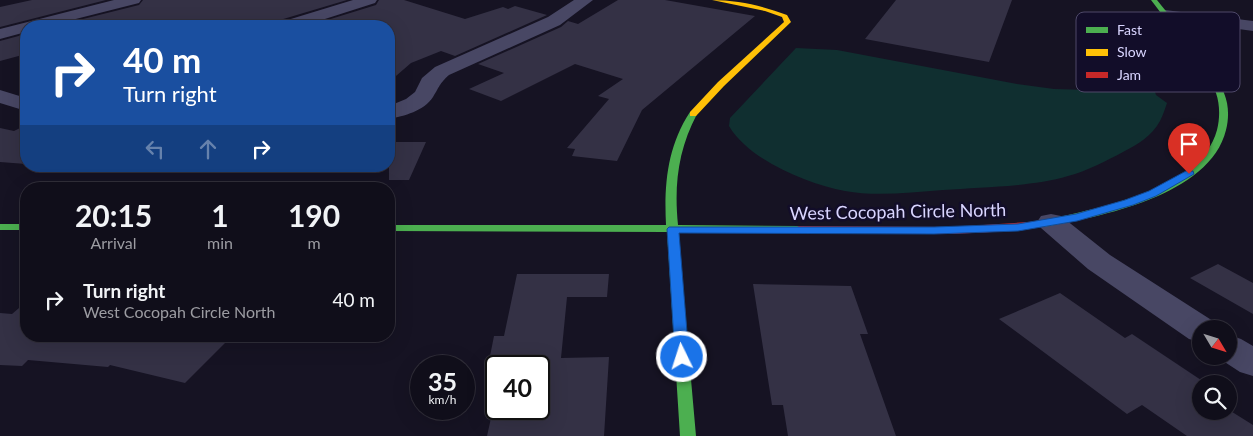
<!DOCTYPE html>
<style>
body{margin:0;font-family:Lato,sans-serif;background:#1e1c27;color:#f1f3f6;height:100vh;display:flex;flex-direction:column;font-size:19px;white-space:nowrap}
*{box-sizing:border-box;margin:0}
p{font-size:16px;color:#9c9ca2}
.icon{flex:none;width:28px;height:28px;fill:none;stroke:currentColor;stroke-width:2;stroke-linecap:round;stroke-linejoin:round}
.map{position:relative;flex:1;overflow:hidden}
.sheet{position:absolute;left:20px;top:182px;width:375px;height:160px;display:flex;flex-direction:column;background:#100e1a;border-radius:20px;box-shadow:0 5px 20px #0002,0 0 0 1px #302e39}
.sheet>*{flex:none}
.top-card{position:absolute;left:20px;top:20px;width:375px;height:152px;border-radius:20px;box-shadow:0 5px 20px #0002,0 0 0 1px #302e39;background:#1a4fa0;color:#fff;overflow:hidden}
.needle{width:32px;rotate:128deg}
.fabs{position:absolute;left:1192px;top:320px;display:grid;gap:10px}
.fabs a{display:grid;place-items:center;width:45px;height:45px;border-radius:50%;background:#100e1a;box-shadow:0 5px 20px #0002,0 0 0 1px #302e39;font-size:25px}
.speed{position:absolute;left:410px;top:355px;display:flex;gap:10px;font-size:25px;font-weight:700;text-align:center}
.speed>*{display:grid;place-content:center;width:65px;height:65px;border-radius:50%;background:#100e1a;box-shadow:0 5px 20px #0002,0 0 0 1px #302e39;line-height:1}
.speed small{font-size:12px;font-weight:400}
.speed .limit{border:2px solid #111;border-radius:8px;background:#fff;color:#111}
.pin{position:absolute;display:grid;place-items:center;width:42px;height:42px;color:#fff;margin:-51px -21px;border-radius:50% 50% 50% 0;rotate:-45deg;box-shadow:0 0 5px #0007}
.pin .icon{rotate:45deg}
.me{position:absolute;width:55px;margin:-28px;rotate:356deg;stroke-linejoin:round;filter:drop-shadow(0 0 4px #0008)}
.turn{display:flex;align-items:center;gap:18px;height:105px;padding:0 20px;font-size:22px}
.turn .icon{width:65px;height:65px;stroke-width:2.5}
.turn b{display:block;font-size:35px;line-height:42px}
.lanes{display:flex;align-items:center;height:48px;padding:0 20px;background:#0003;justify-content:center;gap:25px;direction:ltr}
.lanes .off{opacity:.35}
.eta{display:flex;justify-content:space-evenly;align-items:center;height:85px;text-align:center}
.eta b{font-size:30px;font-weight:700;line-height:35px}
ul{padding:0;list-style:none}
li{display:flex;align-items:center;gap:15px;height:65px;padding:0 20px}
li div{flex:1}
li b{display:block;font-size:19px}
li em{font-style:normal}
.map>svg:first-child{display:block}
.green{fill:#102f30}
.building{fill:#343145}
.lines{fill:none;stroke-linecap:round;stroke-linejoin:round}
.street{fill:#484764;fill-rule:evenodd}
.fast{fill:#4caf50;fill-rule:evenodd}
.slow{fill:#ffc107;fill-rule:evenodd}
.jam{fill:#c62828;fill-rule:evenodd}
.route{fill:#1a73e8;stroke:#114b97}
.labels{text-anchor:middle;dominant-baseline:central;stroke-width:5;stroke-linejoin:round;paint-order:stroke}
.street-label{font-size:18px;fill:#d9d5ff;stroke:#120d29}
.key{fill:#120d29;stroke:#4e4969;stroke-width:1}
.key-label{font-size:14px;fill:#d9d5ff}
</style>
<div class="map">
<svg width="1253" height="436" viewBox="0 0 1253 436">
<rect width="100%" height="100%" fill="#161323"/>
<path class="green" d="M796,48L837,50L1017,84L1054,89L1088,90L1111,89L1127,85L1154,89L1156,95L1167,103C1165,109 1163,115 1160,121C1152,136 1138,144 1123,152C1106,161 1087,171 1068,176C1031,187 982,187 943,190C911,192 877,197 845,191C807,184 749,160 729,126L730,118Z"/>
<path class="building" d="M32,0H106L0,27V7Z
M143,0H347L280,20L277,26H55L139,5Z
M379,0H404L465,19L503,7L508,9L515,6L547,15L455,56L441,51L411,63L389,82V26H308L376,5Z
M618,0H665L755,16L642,110L617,161L572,156L575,149L567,148L609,99L598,96L623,79L575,64L501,101L469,89L504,73L478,64L561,27L568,21L578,24Z
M896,0H1012L989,62L865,39Z
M26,34V54L0,61V41Z
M26,125V164L0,162V128L14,131Z
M389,142H426L409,180H389Z
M1218,264L1253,283V314L1190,278Z
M517,274H609L607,297H567L561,358L609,357L604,436H487L493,409H539V366H488L494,336H504Z
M753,284L851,286L868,334H860L896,436H788L783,405H772Z
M1060,293L1125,338L1132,334L1201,380V411L1229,410L1253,425V436H1187L1142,405L1127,414L999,319Z
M26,302V336H232L185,383L110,365L108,367L28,360L22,366L0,365V313L12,314Z"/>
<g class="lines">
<path class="street" d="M114,0H141L139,3L48,26H26V32L0,39V29Z
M353,0H377L375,3L303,26H279L281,22Z
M574,0H593L560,25L449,75C439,84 440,86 433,97C424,111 404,116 389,119V106L406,99L415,92L422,78L435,67L548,17Z
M1165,10L1253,21V31L1159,18L1157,15L1159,12Z
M0,90L26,98V111L0,103Z
M1051,214L1061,216L1110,255L1213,321L1217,329H1201V342L1189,339L1088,269L1041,228L1037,222L1041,216Z
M1229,335L1241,339L1253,346V376L1240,372L1217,357L1229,356Z"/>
<path class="fast" d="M1151,0H1157C1180,29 1210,58 1224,93C1229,105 1229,118 1226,130C1210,196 1099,217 1043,227L1039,226L1037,224L1039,222C1092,208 1200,193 1217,130C1220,118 1220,105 1216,93C1203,58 1173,30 1151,0Z
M693,111L697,114C678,150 674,185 678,225L799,226L805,229L799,232H678L696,436H680L667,232L389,231V225H666C664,185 667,147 690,112Z
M0,224H26V230H0Z"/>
<path class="slow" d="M712,0C738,0 763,6 787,15L791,22L724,86L696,116H690V112L718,82L784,22L782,17L765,11Z"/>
<path class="jam" d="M1043,221L1047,222L1049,224L1047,226L1013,231L952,234L799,232L793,229L799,226L952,227Z"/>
</g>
<path class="route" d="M1186,171H1193L1194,174L1156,196L1133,205L1077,221L1018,231L934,234L679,233L689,357L687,361L682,362L677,361L675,357L667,229L669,227H934L1018,224L1076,214L1125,200L1149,191Z"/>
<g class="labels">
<g class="street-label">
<text transform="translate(898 211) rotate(-1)">West Cocopah Circle North</text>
</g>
</g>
<rect x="1076" y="12" width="164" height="80" rx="8" class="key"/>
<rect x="1086" y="27" width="22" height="6" fill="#4caf50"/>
<rect x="1086" y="49" width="22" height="7" fill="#ffc107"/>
<rect x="1086" y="72" width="22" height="6" fill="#c62828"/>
<g class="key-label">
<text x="1117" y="35">Fast</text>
<text x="1117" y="57">Slow</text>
<text x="1117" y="80">Jam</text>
</g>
</svg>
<div class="fabs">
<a><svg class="needle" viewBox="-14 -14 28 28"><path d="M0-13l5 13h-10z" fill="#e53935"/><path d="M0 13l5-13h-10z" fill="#9c9ca2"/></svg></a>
<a><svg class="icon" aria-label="search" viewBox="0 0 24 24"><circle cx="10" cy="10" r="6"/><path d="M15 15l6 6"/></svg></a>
</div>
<div class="speed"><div>35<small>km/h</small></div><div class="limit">40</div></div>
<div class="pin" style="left:1189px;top:174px;background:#d93025"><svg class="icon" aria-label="arrive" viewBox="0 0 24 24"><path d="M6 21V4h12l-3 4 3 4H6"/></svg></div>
<svg class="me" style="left:682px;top:357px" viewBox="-20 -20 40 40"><circle r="17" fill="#1a73e8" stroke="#fff" stroke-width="3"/><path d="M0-11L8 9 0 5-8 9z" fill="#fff"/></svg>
<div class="top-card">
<div class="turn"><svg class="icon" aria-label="right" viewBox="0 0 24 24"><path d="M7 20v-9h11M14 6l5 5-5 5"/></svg><div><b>40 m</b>Turn right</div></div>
<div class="lanes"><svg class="icon off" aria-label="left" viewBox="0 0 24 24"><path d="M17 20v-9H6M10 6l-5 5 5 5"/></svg><svg class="icon off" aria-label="ahead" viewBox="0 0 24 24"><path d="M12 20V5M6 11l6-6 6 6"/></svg><svg class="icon" aria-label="right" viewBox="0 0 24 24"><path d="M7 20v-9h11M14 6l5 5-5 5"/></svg></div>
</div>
<section class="sheet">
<div class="eta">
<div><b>20:15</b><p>Arrival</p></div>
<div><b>1</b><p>min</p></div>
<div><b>190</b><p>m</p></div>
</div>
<ul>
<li><svg class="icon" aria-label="right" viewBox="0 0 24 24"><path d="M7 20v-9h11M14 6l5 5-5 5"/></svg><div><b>Turn right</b><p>West Cocopah Circle North</p></div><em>40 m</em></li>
</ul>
</section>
</div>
